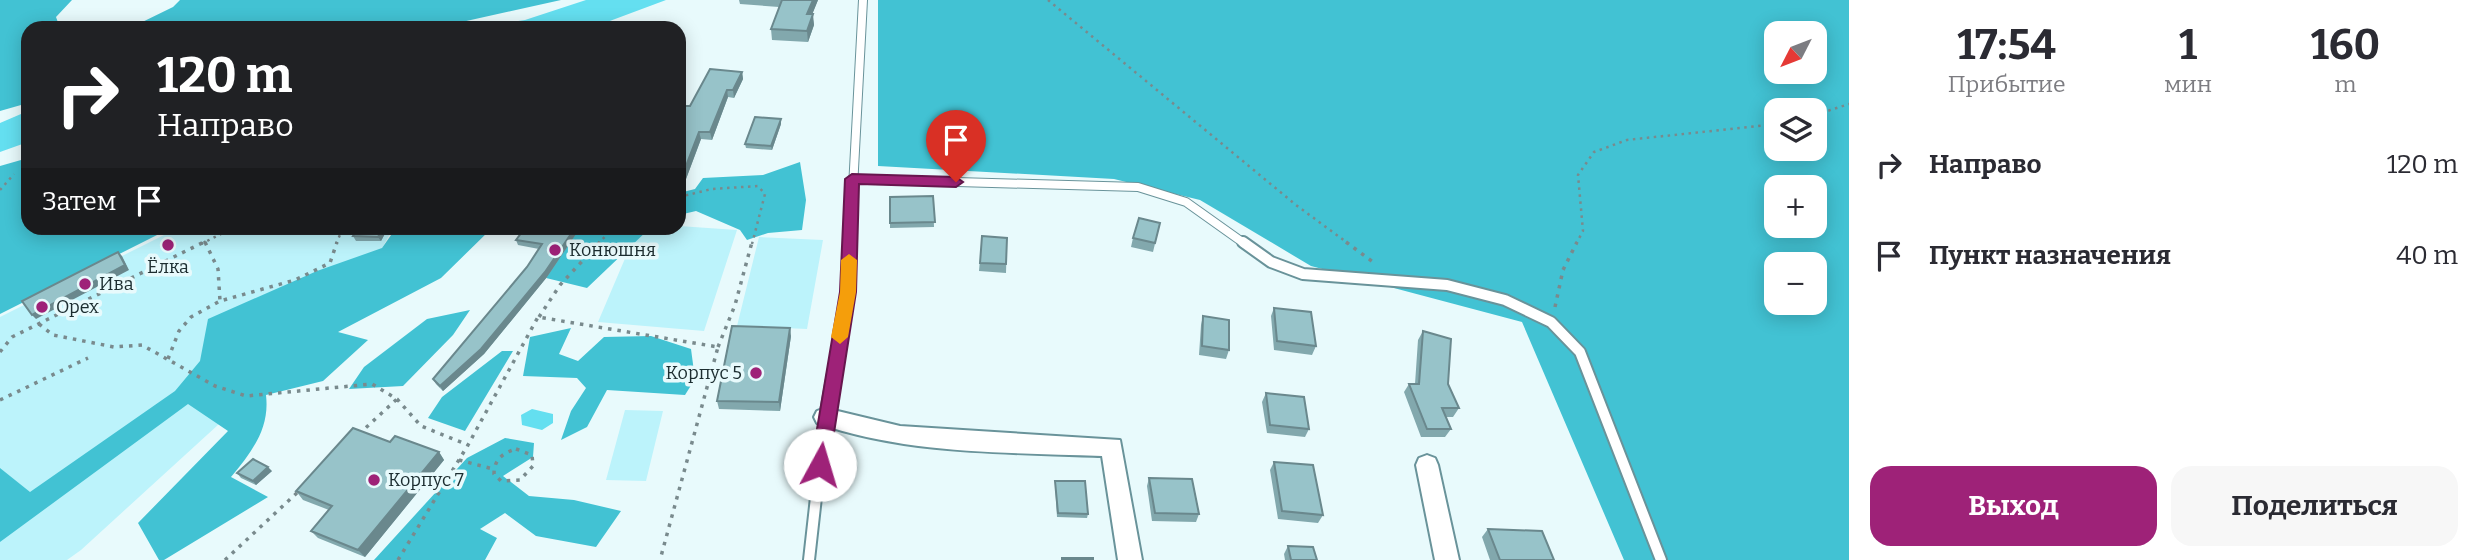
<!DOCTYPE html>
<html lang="ru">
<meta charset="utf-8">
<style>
body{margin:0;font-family:Bitter,serif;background:#f7f7f7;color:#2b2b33;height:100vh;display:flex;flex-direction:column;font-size:26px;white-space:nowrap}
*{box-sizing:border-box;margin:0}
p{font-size:23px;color:#7c7c81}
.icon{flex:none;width:38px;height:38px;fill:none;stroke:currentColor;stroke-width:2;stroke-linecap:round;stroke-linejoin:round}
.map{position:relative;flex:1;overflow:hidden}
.drawer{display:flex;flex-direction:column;background:#fff;width:630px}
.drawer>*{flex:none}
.guide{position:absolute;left:21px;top:21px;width:665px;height:214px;border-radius:21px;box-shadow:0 4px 18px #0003;background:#202124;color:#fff;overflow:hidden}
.needle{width:46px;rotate:228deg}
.tools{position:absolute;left:1764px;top:21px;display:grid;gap:14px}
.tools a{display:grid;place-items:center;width:63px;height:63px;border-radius:14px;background:#fff;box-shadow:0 4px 18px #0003;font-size:35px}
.pin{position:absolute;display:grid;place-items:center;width:60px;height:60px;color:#fff;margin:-72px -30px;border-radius:50% 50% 50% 0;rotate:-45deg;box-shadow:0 0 7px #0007}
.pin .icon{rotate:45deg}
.me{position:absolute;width:77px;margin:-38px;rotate:6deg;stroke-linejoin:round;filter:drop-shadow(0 0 5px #0008)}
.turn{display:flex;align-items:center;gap:24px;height:147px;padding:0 21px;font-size:32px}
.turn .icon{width:91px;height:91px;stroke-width:2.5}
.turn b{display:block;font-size:49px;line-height:60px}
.then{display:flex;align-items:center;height:66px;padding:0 21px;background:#0003;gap:14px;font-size:26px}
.eta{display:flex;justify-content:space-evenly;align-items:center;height:119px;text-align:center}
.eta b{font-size:42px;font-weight:700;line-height:49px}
.primary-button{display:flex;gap:14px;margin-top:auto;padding:14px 21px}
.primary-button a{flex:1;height:80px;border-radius:21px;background:#9e2278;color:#fff;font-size:28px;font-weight:700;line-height:80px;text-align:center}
.primary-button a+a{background:#f7f7f7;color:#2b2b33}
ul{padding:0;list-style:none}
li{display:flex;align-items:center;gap:21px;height:91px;padding:0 21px}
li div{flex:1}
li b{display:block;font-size:26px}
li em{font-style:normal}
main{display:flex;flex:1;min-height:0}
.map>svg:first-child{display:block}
.green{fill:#bcf3fb}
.forest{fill:#42c2d3;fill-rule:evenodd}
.water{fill:#64dff0}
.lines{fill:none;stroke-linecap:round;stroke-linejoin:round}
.lane-far1-casing{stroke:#69939a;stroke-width:10}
.lane-casing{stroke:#69939a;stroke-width:14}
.street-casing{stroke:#69939a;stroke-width:4}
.path-far1{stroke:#798a8d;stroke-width:2.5;stroke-dasharray:2.5 4.5;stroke-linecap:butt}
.path{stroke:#798a8d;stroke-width:3.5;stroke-dasharray:3.5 6;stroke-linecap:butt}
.lane-far1{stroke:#fff;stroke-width:8}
.lane{stroke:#fff;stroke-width:10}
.street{fill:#fff;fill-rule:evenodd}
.wall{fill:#82a8ad}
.shaded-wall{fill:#6a888d}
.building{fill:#97c3c9;stroke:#6a888d;stroke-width:2}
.route{fill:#9e2278;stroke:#67164e;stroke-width:2}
.slow{fill:#f59e0b}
.poi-dot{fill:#9e2278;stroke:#e8fafc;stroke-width:2.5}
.labels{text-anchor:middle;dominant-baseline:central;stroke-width:7;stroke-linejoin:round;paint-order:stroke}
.poi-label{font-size:18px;fill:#1c2d30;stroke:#e8fafc;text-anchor:start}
</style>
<main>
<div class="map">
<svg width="1849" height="560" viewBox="0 0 1849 560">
<rect width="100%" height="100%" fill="#e8fafc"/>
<path class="green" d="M679,226L737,230L704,331L598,322L638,228Z
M178,228H393L379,254L265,382L81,550L67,560H0V317Z
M759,237L823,240L807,329L737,326Z
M625,410L663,411L646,481L606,480Z"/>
<path class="forest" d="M0,0H72L56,17L60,28H28V103L0,111Z
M180,0H561L435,28H130L173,7Z
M878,0H1849V560H1624L1522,322L1311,266L1200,200L1114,179L878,166ZM1776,33H1815V72H1776ZM1776,110H1815V149H1776ZM1776,187H1815V226H1776ZM1776,264H1815V303H1776Z
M28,158V228H171L0,314V166Z
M800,162L806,200L802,230L768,233L747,240L740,230L696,211L679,215V193L695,189L703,178L763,175Z
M396,228H492L441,278L338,332L368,340L323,381L266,395C270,428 252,452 231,477L268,497L164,560H159L138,523L228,431L188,404L0,542V468L30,492L175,391L200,361L208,319L317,271L382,248Z
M576,228H650L587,288L542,277Z
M470,310L453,335L403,386L349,389L364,367L427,319Z
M571,328L559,354L578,361L604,337L651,336L691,349L695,379L685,395L607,390L587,427L561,440L571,411L586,388L577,378L523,376L530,337Z
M502,351H513L465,431L428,418L442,397Z
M505,438L534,443L533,457L503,476L529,496L574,500L621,511L596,547L536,536L505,513L480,529L497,538L485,560H374L467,458Z"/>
<path class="water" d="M586,0H666L591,28H473L525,20Z
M28,111V142L0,152V123Z
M532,409L553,414V423L542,430L522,425L521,415Z"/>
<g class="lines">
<defs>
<path id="lane-far1" d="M852,179L1138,187L1186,202L1245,244
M850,244L863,0"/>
<path id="lane" d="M1243,242L1271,262L1303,274L1447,285L1505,300L1551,322L1580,352L1661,560
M809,560L825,417L848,292L851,242"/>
<path id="street" d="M825,408L900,426L1120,440L1142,560H1118L1102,456C1007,452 909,455 817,423L814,417L817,411Z
M1427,455L1435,458L1438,465L1459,560H1435L1416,465L1419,458Z"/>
</defs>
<use href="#lane-far1" class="lane-far1-casing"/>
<use href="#lane" class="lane-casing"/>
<use href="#street" class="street-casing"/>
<path class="path-far1" d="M1048,0L1296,205L1349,244
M1815,115L1849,104
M0,190L14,174
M679,197L712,189L758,186L765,194L752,244
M204,241L206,244
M201,244L233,228
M336,244L343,228
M598,244L613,228
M1576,244L1583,231L1578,175L1594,152L1627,140L1776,124"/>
<path class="path" d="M205,242L218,269L220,301
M1346,242L1373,262
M1555,307L1563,270L1577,242
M539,317L560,285L600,242
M39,324L53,335L114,347L142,345L215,386L246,396L372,384L397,399L421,426L468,445
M718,347L735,305L752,242
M0,352L12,337L204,242
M168,359L179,331L191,317L220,301L295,280L330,263L337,242
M0,400L88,358
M359,434L397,399
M516,449L532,455L533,466L520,480L501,481L494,474C494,459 503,453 516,449Z
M459,460L493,469
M225,560L300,490
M398,560L468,445L538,317L718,347L660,560"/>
<use href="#lane-far1" class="lane-far1"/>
<use href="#lane" class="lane"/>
<use href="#street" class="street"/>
</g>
<path class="wall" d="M739,0H818L812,14L814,25L808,42L772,40L771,29L779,7L740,4Z
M742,72L743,79L734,98L728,97L712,140L701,139L686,179L679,178V106H690Z
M781,124L772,150L746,148L745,144Z
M933,196L934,227L890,228V197Z
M1160,223L1153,252L1131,247L1133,238Z
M358,228H388L381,241H356L353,236Z
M580,228L547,277L484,354L443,391L436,384L433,379L527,267L539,249L518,245L516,240Z
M982,236L1007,238L1006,273L979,271Z
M1274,308L1316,346L1312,355L1274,350L1271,316Z
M1203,316L1229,350L1226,359L1199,355L1201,325Z
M1423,331L1459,408L1453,417H1446L1451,429L1445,437H1421L1404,392L1409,384H1415L1418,340Z
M791,336L780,411L719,409L717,401Z
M1266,393L1309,429L1305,437L1267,433L1262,402Z
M390,442L439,452L444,460L365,557L318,538L311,531L329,510L303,500L296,491Z
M1274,462L1323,515L1318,523L1278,519L1270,470Z
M272,471L256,485L241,478L237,473Z
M1149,478L1199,514L1196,522L1152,521L1147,486Z
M1055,481L1088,514L1087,518L1057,517L1055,485Z
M1488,529L1554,560H1490L1482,537Z
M1288,546L1317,560H1285L1284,554Z"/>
<path class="shaded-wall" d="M813,0H818L808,25L807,14Z
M813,14L814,25L808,42L807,31Z
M742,72L743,79L734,98L733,90Z
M727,90L728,97L712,140L710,132Z
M781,119V124L772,150L771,146Z
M699,132L701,139L686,179L684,171Z
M383,228H388L381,241L378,237Z
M575,228H580L547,277L484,354L443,391L440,386Z
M118,252L122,256L129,270L36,319L32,315Z
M790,328L791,336L780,411L779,402Z
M439,452L444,460L365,557L358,550Z
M268,467L272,471L256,485L253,481Z"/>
<path class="building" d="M782,0H813L807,14H813L807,31L771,29Z
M710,69L742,72L733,90H727L710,132H699L684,171H679V106H690Z
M755,117L781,119L771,146L745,144Z
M933,196L935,222L890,223V197Z
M1139,218L1160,223L1155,243L1133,238Z
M358,228H383L378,237L353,236Z
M525,228H575L545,272L481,349L440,386L433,379L527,267L542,244L516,240Z
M982,236L1007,238L1006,264L980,263Z
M118,252L125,265L32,315L22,301Z
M1274,308L1311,312L1316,346L1277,341Z
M1203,316L1229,320V350L1202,346Z
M732,326L790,328L779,402L717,401Z
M1423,331L1451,339L1448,384L1459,408H1442L1451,429H1427L1409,384H1419Z
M1266,393L1304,397L1309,429L1270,425Z
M353,428L390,442L395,436L439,452L358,550L311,531L332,506L296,491Z
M253,459L268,467L253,481L237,473Z
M1274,462L1313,465L1323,515L1282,511Z
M1149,478L1192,479L1199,514L1155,513Z
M1055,481H1085L1088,514L1058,513Z
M1488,529L1542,531L1554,560H1500Z
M1288,546L1313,547L1317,560H1291Z
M1062,558H1093V560H1062Z"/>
<path class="route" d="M852,174L956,177L963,182L956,187L859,184L856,292L829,465L827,471H813L811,465L840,292L845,179Z"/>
<path class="slow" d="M849,254L857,260L856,292L848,337L840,344L831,337L840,292L841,260Z"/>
<g class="poi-dot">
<circle cx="168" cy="245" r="7"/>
<circle cx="555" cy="250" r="7"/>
<circle cx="85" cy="284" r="7"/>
<circle cx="42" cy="307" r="7"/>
<circle cx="756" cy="373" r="7"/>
<circle cx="374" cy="480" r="7"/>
</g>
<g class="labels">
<g class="poi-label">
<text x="569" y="250">Конюшня</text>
<text x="168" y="267" text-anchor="middle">Ёлка</text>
<text x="99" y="284">Ива</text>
<text x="56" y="307">Орех</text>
<text x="742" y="373" text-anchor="end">Корпус 5</text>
<text x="388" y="480">Корпус 7</text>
</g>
</g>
</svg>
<div class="tools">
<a><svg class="needle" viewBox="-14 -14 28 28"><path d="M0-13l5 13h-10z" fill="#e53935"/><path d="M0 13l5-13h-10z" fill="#7c7c81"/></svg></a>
<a><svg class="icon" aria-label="layers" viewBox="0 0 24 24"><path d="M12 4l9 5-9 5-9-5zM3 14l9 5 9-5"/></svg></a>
<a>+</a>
<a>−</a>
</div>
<div class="pin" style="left:956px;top:182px;background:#d93025"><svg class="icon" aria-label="arrive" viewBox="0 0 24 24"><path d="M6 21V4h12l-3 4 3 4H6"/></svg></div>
<svg class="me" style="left:820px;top:465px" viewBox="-20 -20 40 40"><circle r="19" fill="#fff"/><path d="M0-13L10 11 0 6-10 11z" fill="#9e2278"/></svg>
<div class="guide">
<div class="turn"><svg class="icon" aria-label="right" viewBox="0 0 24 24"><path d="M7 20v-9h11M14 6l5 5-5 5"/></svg><div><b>120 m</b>Направо</div></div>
<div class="then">Затем<svg class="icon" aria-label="arrive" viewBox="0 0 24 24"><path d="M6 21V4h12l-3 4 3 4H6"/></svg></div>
</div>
</div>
<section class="drawer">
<div class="eta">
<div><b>17:54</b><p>Прибытие</p></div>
<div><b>1</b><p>мин</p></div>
<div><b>160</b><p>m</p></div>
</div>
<ul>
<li><svg class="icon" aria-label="right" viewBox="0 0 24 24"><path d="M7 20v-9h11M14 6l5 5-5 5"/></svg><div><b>Направо</b></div><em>120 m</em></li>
<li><svg class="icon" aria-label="arrive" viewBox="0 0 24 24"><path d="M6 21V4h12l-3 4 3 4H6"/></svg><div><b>Пункт назначения</b></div><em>40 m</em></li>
</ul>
<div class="primary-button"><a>Выход</a><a>Поделиться</a></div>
</section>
</main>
